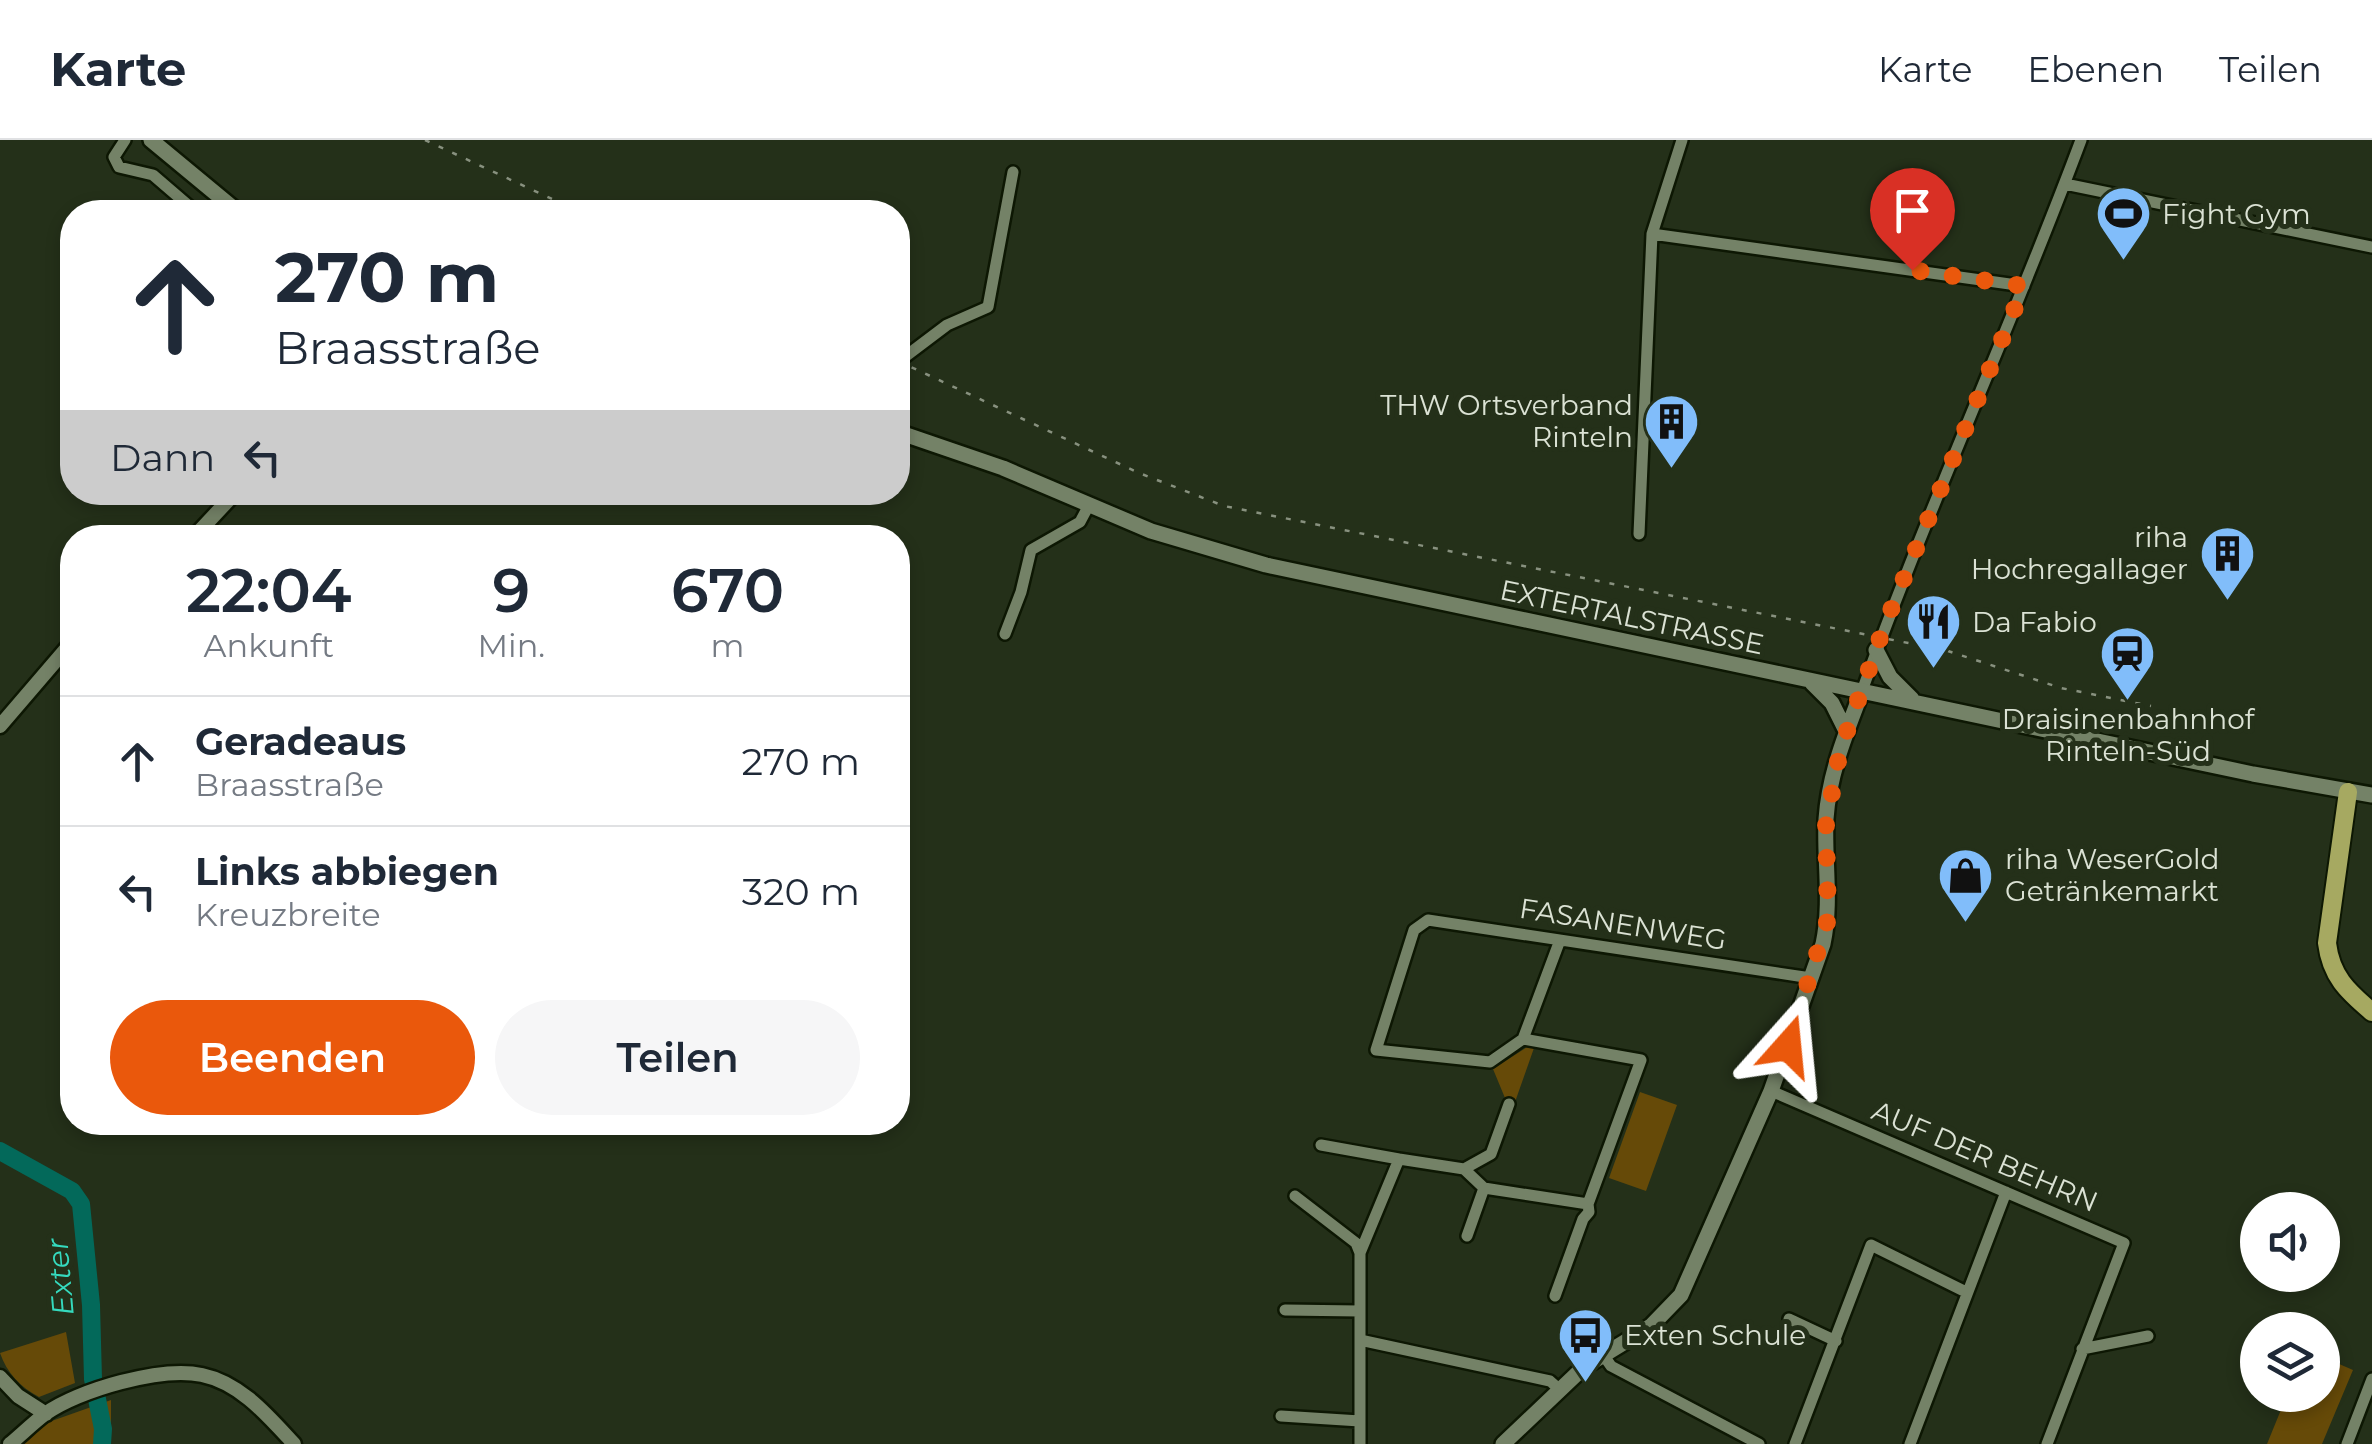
<!DOCTYPE html>
<html lang="de">
<meta charset="utf-8">
<style>
body{margin:0;font-family:Montserrat,sans-serif;background:#f6f6f7;color:#1f2937;height:100vh;display:flex;flex-direction:column;font-size:38px;white-space:nowrap}
*{box-sizing:border-box;margin:0}
p{font-size:32px;color:#747a83}
.icon{flex:none;width:55px;height:55px;fill:none;stroke:currentColor;stroke-width:2;stroke-linecap:round;stroke-linejoin:round}
.map{position:relative;flex:1;overflow:hidden}
.details{position:absolute;left:60px;top:385px;width:850px;height:610px;display:flex;flex-direction:column;background:#fff;border-radius:40px;box-shadow:0 5px 15px #0003}
.details>*{flex:none}
.top-card{position:absolute;left:60px;top:60px;width:850px;height:305px;border-radius:40px;box-shadow:0 5px 15px #0003;background:#fff;color:#1f2937;overflow:hidden}
.fabs{position:absolute;left:2240px;top:1052px;display:grid;gap:20px}
.fabs a{display:grid;place-items:center;width:100px;height:100px;border-radius:50%;background:#fff;box-shadow:0 5px 15px #0003;font-size:50px}
.pin{position:absolute;display:grid;place-items:center;width:85px;height:85px;color:#fff;margin:-102px -42px;border-radius:50% 50% 50% 0;rotate:-45deg;box-shadow:0 0 10px #0007}
.pin .icon{rotate:45deg}
.me{position:absolute;width:110px;margin:-55px;rotate:18deg;stroke-linejoin:round;filter:drop-shadow(0 0 8px #0008)}
.turn{display:flex;align-items:center;gap:35px;height:210px;padding:0 50px;font-size:45px}
.turn .icon{width:130px;height:130px;stroke-width:2.5}
.turn b{display:block;font-size:70px;line-height:85px}
.then{display:flex;align-items:center;height:95px;padding:0 50px;background:#0003;gap:20px;font-size:38px}
.eta{display:flex;justify-content:space-evenly;align-items:center;height:170px;text-align:center}
.eta b{font-size:60px;font-weight:600;line-height:70px}
.primary-button{display:flex;gap:20px;margin-top:auto;padding:20px 50px}
.primary-button a{flex:1;height:115px;border-radius:60px;background:#ea580c;color:#fff;font-size:40px;font-weight:600;line-height:115px;text-align:center}
.primary-button a+a{background:#f6f6f7;color:#1f2937}
ul{padding:0;list-style:none}
li{display:flex;align-items:center;gap:30px;height:130px;padding:0 50px;border-top:2px solid #e0e1e3}
li div{flex:1}
li b{display:block;font-size:38px}
li em{font-style:normal}
header{display:flex;align-items:center;gap:60px;box-sizing:border-box;height:140px;padding:0 50px;background:#fff;border-bottom:2px solid #e0e1e3}
header strong{font-size:48px}
nav{display:flex;gap:55px;margin-inline-start:auto;font-size:35px}
.map>svg:first-child{display:block}
.green{fill:#664a08}
.lines{fill:none;stroke-linecap:round;stroke-linejoin:round}
.river{stroke:#03695a;stroke-width:18}
.minor-casing{stroke:#0d1703;stroke-width:16}
.tertiary-casing{stroke:#0d1703;stroke-width:19}
.secondary-casing{stroke:#0d1703;stroke-width:20}
.primary-casing{stroke:#0d1703;stroke-width:22}
.minor{stroke:#748267;stroke-width:11}
.tertiary{stroke:#748267;stroke-width:14}
.secondary{stroke:#748267;stroke-width:15}
.primary{stroke:#a6a961;stroke-width:18}
.rail{stroke:#88917f;stroke-width:2.5;stroke-dasharray:5 10;stroke-linecap:butt}
.route{stroke:#ea580c;stroke-width:18;stroke-dasharray:0 32.4}
.labels{text-anchor:middle;dominant-baseline:central;stroke-width:10;stroke-linejoin:round;paint-order:stroke}
.poi-label{font-size:28px;fill:#dbe2d4;stroke:#243019;text-anchor:start}
.street-label{font-size:28px;fill:#dbe2d4;stroke:#243019}
.water-label{font-size:30px;font-style:italic;fill:#35dabe;stroke:#243019}
</style>
<header>
<strong>Karte</strong>
<nav><a>Karte</a><a>Ebenen</a><a>Teilen</a></nav>
</header>
<div class="map">
<svg width="2372" height="1304" viewBox="0 0 2372 1304">
<rect width="100%" height="100%" fill="#243019"/>
<path class="green" d="M1527,907L1534,908L1515,962L1505,958L1493,929Z
M1640,952L1677,965L1646,1051L1609,1038Z
M66,1192L75,1243L39,1257C20,1247 7,1233 0,1213Z
M2323,1217L2353,1230L2322,1304H2267L2287,1255H2322Z
M111,1260V1304H20L46,1283Z"/>
<g class="lines">
<path class="river" d="M0,1011L72,1051L81,1064L91,1165L93,1239L103,1289L102,1304"/>
<defs>
<path id="minor" d="M125,0L114,17L119,27L153,35L196,72
M2065,44L2372,107
M1652,94L2024,146
M898,222L947,185L988,167L1013,32
M1639,394L1652,94L1682,0
M1005,494L1021,452L1031,410L1080,382L1089,365
M1862,551C1929,365 2012,185 2081,0
M1523,899L1560,800
M1771,951L2124,1103L2047,1304
M1321,1005L1399,1019
M1464,1029L1491,1014L1509,964
M1295,1056L1356,1103L1360,1113V1304
M1467,1096L1484,1048
M1360,1113L1399,1019L1464,1029L1484,1048L1588,1064
M1555,1156L1583,1079L1589,1072L1588,1064L1641,920L1523,899L1490,922L1376,910L1414,790L1428,780L1811,838
M1285,1170L1359,1171
M1789,1179L1836,1201
M1360,1200L1550,1241L1559,1249
M2082,1209L2148,1196
M1604,1216L1611,1226L1759,1304
M1281,1276L1360,1281
M1795,1304L1871,1105L1966,1152
M1910,1304L2006,1052
M2347,1304L2372,1239"/>
<path id="tertiary" d="M193,398L236,352
M0,586L72,502
M0,1237L18,1256L46,1274
M10,1304C22,1294 33,1283 45,1274C78,1250 162,1226 202,1235C241,1243 269,1277 294,1304"/>
<path id="secondary" d="M151,0L238,72
M898,292L1003,328L1151,391L1266,425L2253,634L2372,655
M1876,510L1890,537L1912,559
M1812,543L1832,563L1846,591
M1503,1304L1584,1227L1651,1186L1681,1155L1771,951L1823,804C1832,762 1824,721 1826,679C1829,634 1846,593 1862,551"/>
<path id="primary" d="M2348,652L2327,803C2331,836 2347,851 2372,872"/>
</defs>
<use href="#minor" class="minor-casing"/>
<use href="#tertiary" class="tertiary-casing"/>
<use href="#secondary" class="secondary-casing"/>
<use href="#primary" class="primary-casing"/>
<use href="#minor" class="minor"/>
<use href="#tertiary" class="tertiary"/>
<use href="#secondary" class="secondary"/>
<use href="#primary" class="primary"/>
<path class="rail" d="M425,0L580,72
M898,221L1139,333L1224,366L1948,511L2061,548L2151,566"/>
</g>
<g class="lines">
<path class="route" d="M1788,906L1828,779L1826,684L1840,611L1884,487L2024,146L1912,130"/>
</g>
<defs>
<symbol id="stadium-pin" viewBox="-11 -11 22 30"><path d="M0 17L-7.5 6A9.5 9.5 0 1 1 7.5 6Z" fill="#81bdfa" stroke="#243019"/><path d="M0-5a6.5 5 0 1 0 0 10a6.5 5 0 1 0 0-10ZM-3.5-1.8h7v3.6h-7Z" fill="#111"/></symbol>
<symbol id="building-pin" viewBox="-11 -11 22 30"><path d="M0 17L-7.5 6A9.5 9.5 0 1 1 7.5 6Z" fill="#81bdfa" stroke="#243019"/><path d="M-4-6H4V6H1V3H-1V6H-4ZM-2.5-4.3h1.7v1.8h-1.7ZM.8-4.3h1.7v1.8H.8ZM-2.5-1h1.7V.8h-1.7ZM.8-1h1.7V.8H.8Z" fill="#111"/></symbol>
<symbol id="restaurant-pin" viewBox="-11 -11 22 30"><path d="M0 17L-7.5 6A9.5 9.5 0 1 1 7.5 6Z" fill="#81bdfa" stroke="#243019"/><path d="M-5-6h1v4h1v-4h1v4h1v-4h1v5L-1.5 .5V6h-2V.5L-5-1ZM5-6V6H3V1.5H1.5Q1.5-4 5-6Z" fill="#111"/></symbol>
<symbol id="station-pin" viewBox="-11 -11 22 30"><path d="M0 17L-7.5 6A9.5 9.5 0 1 1 7.5 6Z" fill="#81bdfa" stroke="#243019"/><path d="M-3-6H3Q5-6 5-4V2Q5 4 3 4L4.5 6H3L1.5 4h-3L-3 6H-4.5L-3 4Q-5 4-5 2V-4Q-5-6-3-6ZM-3.5-4v3h7v-3ZM-3.5 1v1.5H-2V1ZM2 1v1.5H3.5V1Z" fill="#111"/></symbol>
<symbol id="shop-pin" viewBox="-11 -11 22 30"><path d="M0 17L-7.5 6A9.5 9.5 0 1 1 7.5 6Z" fill="#81bdfa" stroke="#243019"/><path d="M-5-2.5h2.3a2.7 3.5 0 0 1 5.4 0H5L5.5 6h-11ZM-1.5-2.5h3a1.5 2.3 0 0 0-3 0Z" fill="#111"/></symbol>
<symbol id="bus-pin" viewBox="-11 -11 22 30"><path d="M0 17L-7.5 6A9.5 9.5 0 1 1 7.5 6Z" fill="#81bdfa" stroke="#243019"/><path d="M-5-6H5V4H4V6H2V4H-2V6H-4V4H-5ZM-3.5-4V0h7V-4ZM-3.5 1.2v1.5H-2V1.2ZM2 1.2v1.5H3.5V1.2Z" fill="#111"/></symbol>
</defs>
<g fill-rule="evenodd">
<use href="#stadium-pin" x="2092" y="42" width="63" height="86"/>
<use href="#building-pin" x="1640" y="250" width="63" height="86"/>
<use href="#building-pin" x="2196" y="382" width="63" height="86"/>
<use href="#restaurant-pin" x="1902" y="450" width="63" height="86"/>
<use href="#station-pin" x="2096" y="482" width="63" height="86"/>
<use href="#shop-pin" x="1934" y="704" width="63" height="86"/>
<use href="#bus-pin" x="1554" y="1164" width="63" height="86"/>
</g>
<g class="labels">
<g class="poi-label">
<text x="2162" y="74">Fight Gym</text>
<text x="1633" y="265" text-anchor="end">THW Ortsverband<tspan x="1633" dy="32">Rinteln</tspan></text>
<text x="2188" y="397" text-anchor="end">riha<tspan x="2188" dy="32">Hochregallager</tspan></text>
<text x="1972" y="482">Da Fabio</text>
<text x="2128" y="579" text-anchor="middle">Draisinenbahnhof<tspan x="2128" dy="32">Rinteln-Süd</tspan></text>
<text x="2005" y="719">riha WeserGold<tspan x="2005" dy="32">Getränkemarkt</tspan></text>
<text x="1624" y="1195">Exten Schule</text>
</g>
<g class="street-label">
<text transform="translate(1632 477) rotate(12)">EXTERTALSTRASSE</text>
<text transform="translate(1623 784) rotate(9)">FASANENWEG</text>
<text transform="translate(1985 1016) rotate(23)">AUF DER BEHRN</text>
</g>
<g class="water-label">
<text transform="translate(60 1137) rotate(-95)">Exter</text>
</g>
</g>
</svg>
<div class="fabs">
<a><svg class="icon" aria-label="sound" viewBox="0 0 24 24"><path d="M4 9h4l5-4v14l-5-4H4zM17 9q2 3 0 6"/></svg></a>
<a><svg class="icon" aria-label="layers" viewBox="0 0 24 24"><path d="M12 4l9 5-9 5-9-5zM3 14l9 5 9-5"/></svg></a>
</div>
<div class="pin" style="left:1912px;top:130px;background:#d93025"><svg class="icon" aria-label="arrive" viewBox="0 0 24 24"><path d="M6 21V4h12l-3 4 3 4H6"/></svg></div>
<svg class="me" style="left:1788px;top:906px" viewBox="-20 -20 40 40"><path d="M0-17L14 15 0 8-14 15z" fill="#ea580c" stroke="#fff" stroke-width="4"/></svg>
<div class="top-card">
<div class="turn"><svg class="icon" aria-label="ahead" viewBox="0 0 24 24"><path d="M12 20V5M6 11l6-6 6 6"/></svg><div><b>270 m</b>Braasstraße</div></div>
<div class="then">Dann<svg class="icon" aria-label="left" viewBox="0 0 24 24"><path d="M17 20v-9H6M10 6l-5 5 5 5"/></svg></div>
</div>
<section class="details">
<div class="eta">
<div><b>22:04</b><p>Ankunft</p></div>
<div><b>9</b><p>Min.</p></div>
<div><b>670</b><p>m</p></div>
</div>
<ul>
<li><svg class="icon" aria-label="ahead" viewBox="0 0 24 24"><path d="M12 20V5M6 11l6-6 6 6"/></svg><div><b>Geradeaus</b><p>Braasstraße</p></div><em>270 m</em></li>
<li><svg class="icon" aria-label="left" viewBox="0 0 24 24"><path d="M17 20v-9H6M10 6l-5 5 5 5"/></svg><div><b>Links abbiegen</b><p>Kreuzbreite</p></div><em>320 m</em></li>
</ul>
<div class="primary-button"><a>Beenden</a><a>Teilen</a></div>
</section>
</div>
